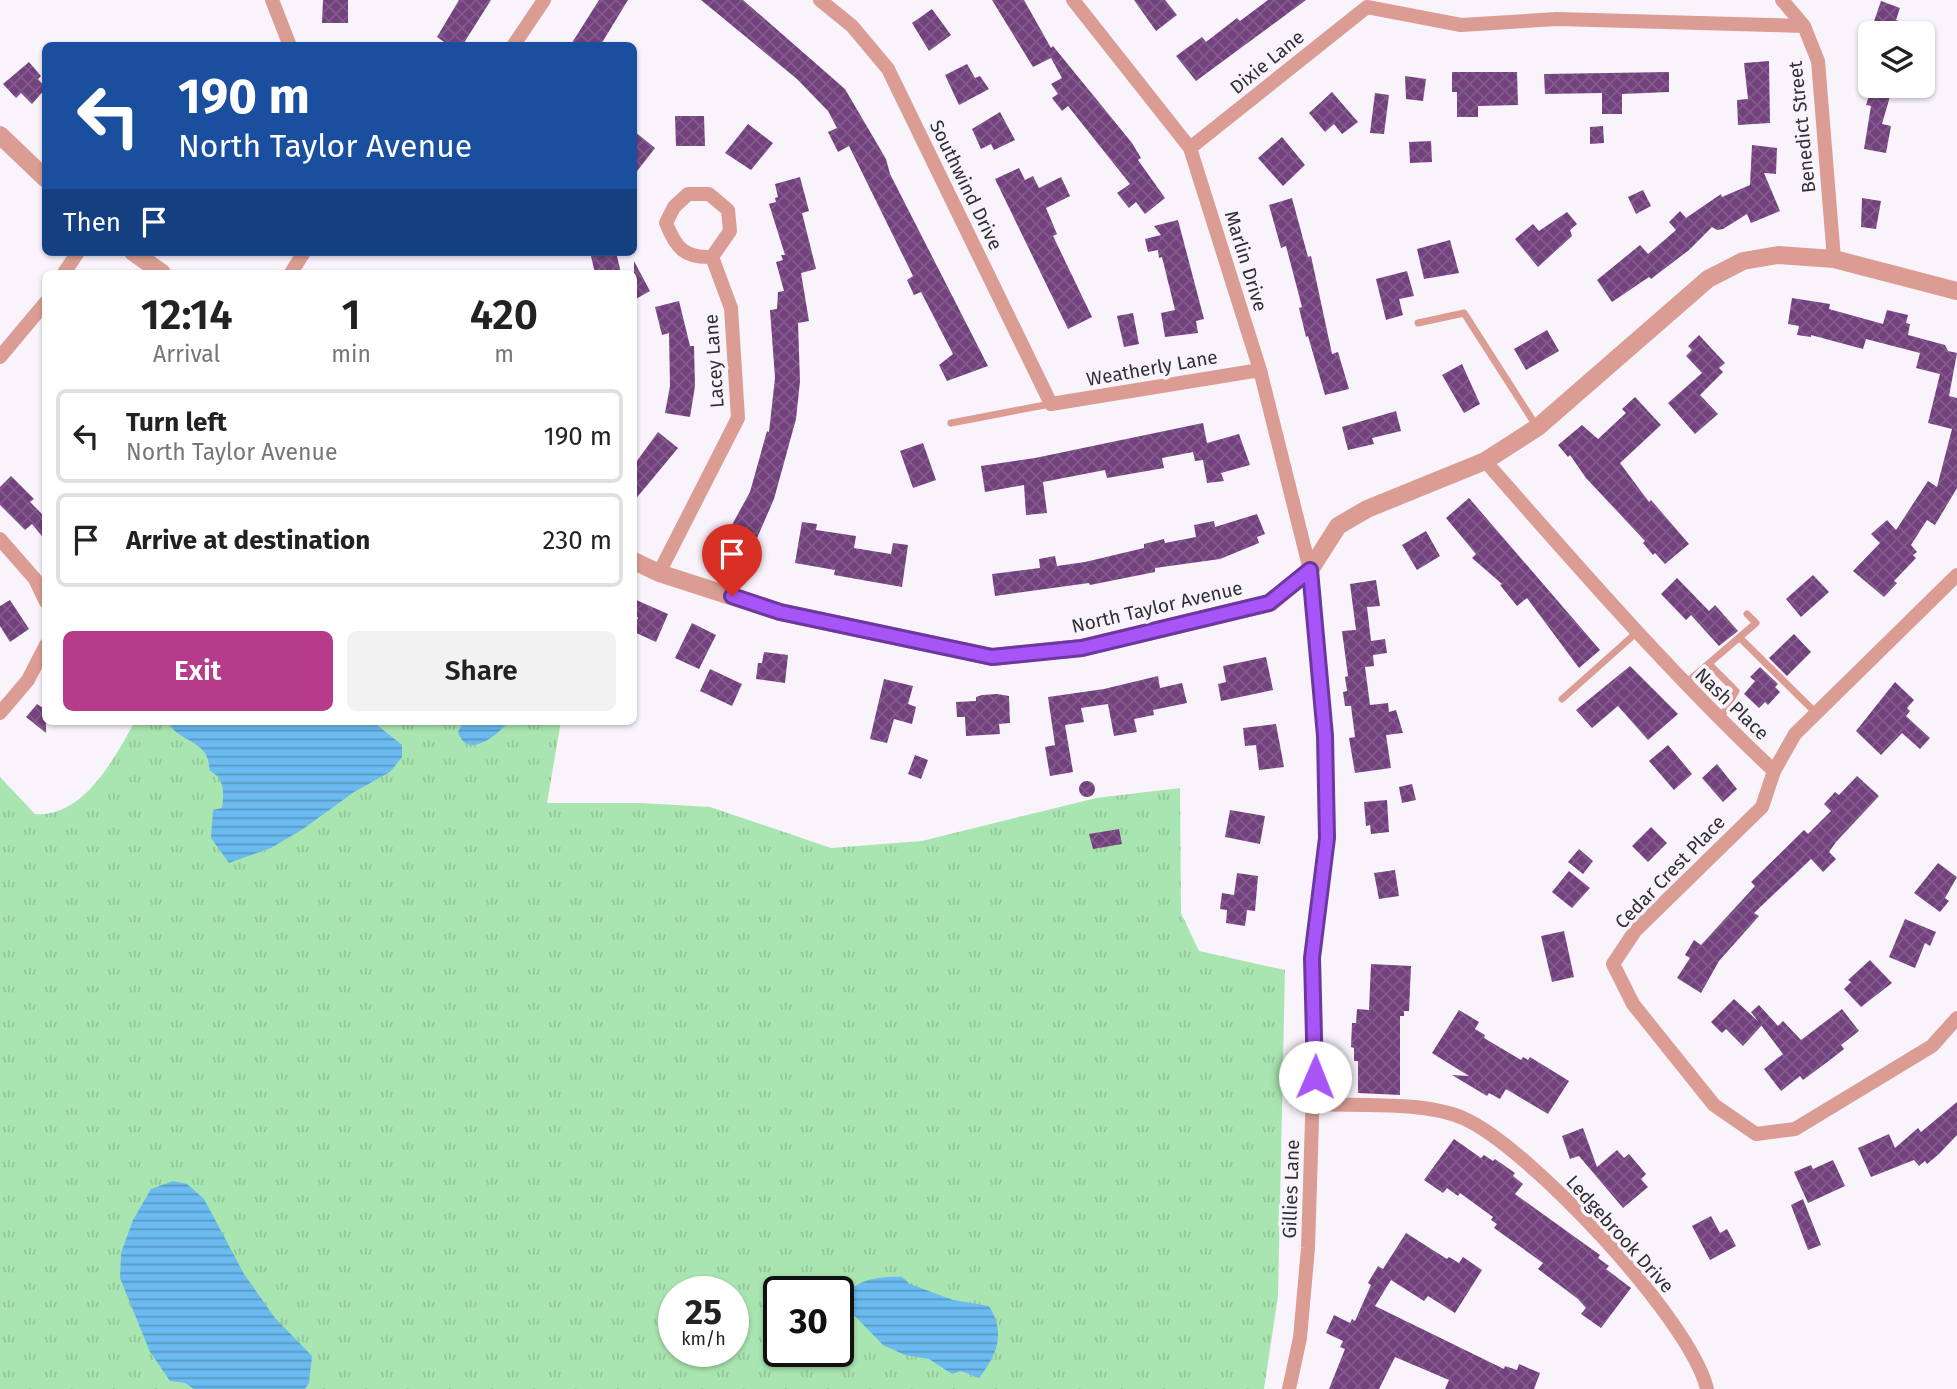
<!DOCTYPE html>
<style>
body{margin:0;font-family:"Fira Sans",sans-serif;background:#f2f2f2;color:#222;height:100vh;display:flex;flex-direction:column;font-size:26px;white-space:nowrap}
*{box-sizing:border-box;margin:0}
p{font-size:23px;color:#767676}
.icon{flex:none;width:38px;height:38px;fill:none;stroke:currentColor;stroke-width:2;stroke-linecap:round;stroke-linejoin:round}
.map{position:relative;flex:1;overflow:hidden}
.sheet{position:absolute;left:42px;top:270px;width:595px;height:455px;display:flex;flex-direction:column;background:#fff;border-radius:10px;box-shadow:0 2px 5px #0004}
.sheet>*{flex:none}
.guide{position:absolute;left:42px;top:42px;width:595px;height:214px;border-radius:10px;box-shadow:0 2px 5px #0004;background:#1a4fa0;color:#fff;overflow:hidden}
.controls{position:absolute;left:1858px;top:21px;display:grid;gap:14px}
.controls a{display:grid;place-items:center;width:77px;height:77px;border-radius:10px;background:#fff;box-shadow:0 2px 5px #0004;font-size:35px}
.speed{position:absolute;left:658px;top:1276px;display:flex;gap:14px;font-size:35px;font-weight:700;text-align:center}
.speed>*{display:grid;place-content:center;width:91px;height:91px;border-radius:50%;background:#fff;box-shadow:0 2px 5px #0004;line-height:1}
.speed small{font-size:18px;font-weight:400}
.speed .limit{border:4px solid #111;border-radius:10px;background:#fff;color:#111}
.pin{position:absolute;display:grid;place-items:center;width:60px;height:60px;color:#fff;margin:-72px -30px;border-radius:50% 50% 50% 0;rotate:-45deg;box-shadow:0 0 7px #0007}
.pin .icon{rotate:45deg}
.me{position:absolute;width:77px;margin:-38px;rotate:1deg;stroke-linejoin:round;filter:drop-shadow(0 0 5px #0008)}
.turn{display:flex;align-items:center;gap:24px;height:147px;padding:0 21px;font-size:32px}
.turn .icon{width:91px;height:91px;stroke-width:2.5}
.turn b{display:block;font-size:49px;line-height:60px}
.then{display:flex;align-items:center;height:66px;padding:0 21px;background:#0003;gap:14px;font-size:26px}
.eta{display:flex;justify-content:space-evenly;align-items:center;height:119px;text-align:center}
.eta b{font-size:42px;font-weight:600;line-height:49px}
.action{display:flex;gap:14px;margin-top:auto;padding:14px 21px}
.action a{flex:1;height:80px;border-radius:10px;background:#b73b8b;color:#fff;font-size:28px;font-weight:600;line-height:80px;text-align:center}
.action a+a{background:#f2f2f2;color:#222}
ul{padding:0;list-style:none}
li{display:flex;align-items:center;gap:21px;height:94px;margin:0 14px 10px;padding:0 7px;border:4px solid #e0e0e0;border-radius:10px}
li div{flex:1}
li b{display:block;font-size:26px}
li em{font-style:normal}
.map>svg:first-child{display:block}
.grass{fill:url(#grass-tufts);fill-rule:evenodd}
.water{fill:url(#water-rules)}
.building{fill:url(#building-cross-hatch)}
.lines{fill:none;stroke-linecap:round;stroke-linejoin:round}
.service{stroke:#db9d93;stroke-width:7}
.minor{stroke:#db9d93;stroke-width:14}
.tertiary{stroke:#db9d93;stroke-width:18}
.route-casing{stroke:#6d37a1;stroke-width:18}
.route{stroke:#a855f7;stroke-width:12}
.labels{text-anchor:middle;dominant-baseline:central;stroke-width:7;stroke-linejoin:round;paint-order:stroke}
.street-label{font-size:19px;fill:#312f32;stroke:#f9f3fc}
</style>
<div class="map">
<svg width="1957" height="1389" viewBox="0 0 1957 1389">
<defs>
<pattern id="grass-tufts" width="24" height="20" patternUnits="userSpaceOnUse" patternTransform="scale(1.75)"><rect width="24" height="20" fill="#a9e5b0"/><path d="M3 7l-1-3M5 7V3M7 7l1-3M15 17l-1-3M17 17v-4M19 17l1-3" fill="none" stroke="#92c598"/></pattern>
<pattern id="water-rules" width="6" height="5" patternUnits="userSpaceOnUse" patternTransform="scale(1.75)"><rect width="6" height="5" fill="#6bbbf0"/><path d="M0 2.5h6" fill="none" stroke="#5998c3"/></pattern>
<pattern id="building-cross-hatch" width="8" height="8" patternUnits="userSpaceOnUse" patternTransform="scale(1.75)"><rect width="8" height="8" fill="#73427e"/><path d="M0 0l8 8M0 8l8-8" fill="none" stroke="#835b8c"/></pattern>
</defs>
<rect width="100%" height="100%" fill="#f9f3fc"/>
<path class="grass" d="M135,721H561L547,803H641L710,807L831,848L922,841L1096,798L1180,788L1181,913L1199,951L1285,970L1278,1296L1264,1389H0V777L35,814C84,818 115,757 135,721ZM674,1292H733V1351H674ZM779,1292H838V1351H779Z"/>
<path class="water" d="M168,721H372L402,745V757L390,772L354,792L303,829L271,848L229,863L211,838L213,810L222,808C224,794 225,778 210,771C209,768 209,764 208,760C203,740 174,739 168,721Z
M464,721H509C497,736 467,760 458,732Z
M173,1181L187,1184L204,1199L244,1274L275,1318L312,1356L309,1383L305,1389H194L185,1383L170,1381L150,1352L120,1278L121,1253L133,1220L151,1189Z
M902,1277L910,1284L953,1300L989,1306C1006,1333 997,1355 979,1378L961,1371L952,1374L929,1359L905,1355L883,1345L844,1305V1297C856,1279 881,1276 902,1277Z"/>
<path class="building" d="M323,0H348V23H322Z
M459,0H491L462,46H450L437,37Z
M599,0H628L600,46H570Z
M701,0H743L845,89L886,159L890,174L988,366L947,381L939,365L953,354L921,292L914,295L907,280L913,276L849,146L838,152L828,132L837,128L828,111L797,79Z
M992,0H1024L1051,48L1053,46L1132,143L1141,158L1138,160L1165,198L1145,214L1136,202L1129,208L1117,193L1130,184L1068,106L1062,111L1052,98L1058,94L1051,84L1062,78L1051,58L1033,67Z
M1134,0H1165L1177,15L1156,31Z
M1268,0H1306L1196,81L1176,56L1202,37L1206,42L1237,18L1240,21Z
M1881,1L1900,8L1896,20L1902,22L1898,33H1870Z
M932,9L951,35L929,51L912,23Z
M1769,61L1770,123L1738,125L1737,100L1748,99L1744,63Z
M29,62L41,76L38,79L46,88L32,104L21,93L16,98L3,84Z
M967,64L975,78L980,76L989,89L959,105L945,75Z
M1452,72H1517L1518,105L1478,106V117H1457V92H1452Z
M1669,72V92L1622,94V114H1602V93L1545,94L1544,74Z
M1405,76L1426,79L1423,101L1406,99Z
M1872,86H1893L1882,124L1891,126L1886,153L1864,149L1871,106L1866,105Z
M1332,92L1358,122L1342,134L1334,124L1325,132L1309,113Z
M1375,93L1389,95L1384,134L1370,133Z
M1000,112L1015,140L994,150L991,144L981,149L972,129Z
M675,116H704L705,146H676Z
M748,124L773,143L751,170L725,153Z
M1603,126L1604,143L1590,144V127Z
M634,131L655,148L634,175Z
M1282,137L1305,165L1283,186L1258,158Z
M1431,141L1432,162L1410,163L1409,142Z
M1752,145L1777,148L1776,174L1764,173L1780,211L1751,223L1747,214L1723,229L1717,230L1712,227L1689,250L1651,279L1649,277L1612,302L1597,280L1640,245L1648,254L1676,230L1669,222L1680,211L1686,218L1721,194L1722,197L1750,185Z
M1019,168L1025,180L1033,176L1039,188L1061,177L1070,196L1046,208L1057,234L1053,236L1092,317L1068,329L995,179Z
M800,177L809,211L802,213L816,269L801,273L809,321L798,323L800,381L796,419L774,499L744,568L716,554L750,492L767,431L769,432L775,378L770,310L777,309L778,292L784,291L776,262L783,260L781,255H785L769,204L776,202L775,198L778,197L775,184Z
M1643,190L1651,206L1636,214L1628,197Z
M1292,198L1308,257L1311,256L1332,354L1338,352L1349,389L1325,395L1308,336L1306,337L1299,308L1302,307L1286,246L1281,248L1269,205Z
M1862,198L1881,201L1876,229L1861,227Z
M1567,212L1577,224L1570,230L1572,236L1538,267L1515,239L1533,224L1539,231Z
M1178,220L1204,319L1196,321L1198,333L1165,337L1161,313L1175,310L1162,257L1159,258L1158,250L1148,252L1145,239L1161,235L1154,226Z
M1450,240L1459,273L1424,279L1417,249Z
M590,252H616L621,273H595Z
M634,261L650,291L634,300Z
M1407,271L1414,296L1399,299L1403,315L1386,320L1376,279Z
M1792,298L1830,304L1829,309L1883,324L1887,310L1908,315L1906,323L1910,324L1908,335L1945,345L1948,351L1957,353L1949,396L1957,398V488L1935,525L1927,520L1911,545L1917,552L1913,555L1916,558L1894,581L1897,583L1884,597L1853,571L1880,543L1871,534L1887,520L1896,530L1928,481L1937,487L1952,429L1928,423L1940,374L1916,368L1920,353L1866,339L1863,349L1811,335V337L1797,335L1799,326L1788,324Z
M679,301L690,346H694L695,386L690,417L665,413L670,386L669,333L662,335L655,307Z
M1133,313L1139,344L1124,347L1117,316Z
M1547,330L1559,351L1526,370L1514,349Z
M1699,335L1725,363L1719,368L1723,372L1700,395L1718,414L1695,434L1668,403L1702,373L1686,356L1692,350L1688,346Z
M1462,364L1480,404L1464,413L1442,375Z
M1635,397L1661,425L1620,463L1649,502L1651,500L1689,544L1665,564L1655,553L1653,555L1643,543L1645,541L1586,478L1570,455L1568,457L1558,445L1582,425L1598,439L1626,413L1622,409Z
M1396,411L1401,431L1372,438L1374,444L1348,450L1342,427Z
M1203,423L1207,443L1239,434L1250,465L1221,473L1224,481L1207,483L1203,460L1195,461L1193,452L1162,458L1164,468L1107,478L1105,470L1043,482L1047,513L1026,515L1024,485L985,492L981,466L1035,458Z
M658,432L678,448L634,501V465Z
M923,443L936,480L913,488L900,451Z
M11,476L34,499L30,502L46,518V541L32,524L25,530L0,505V487Z
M1469,498L1600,650L1579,668L1527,598L1517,606L1500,585L1502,584L1472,558L1476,554L1446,518Z
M1257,514L1265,534L1257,537L1259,543L1220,559L1155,568V572L1090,585L1089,583L995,596L992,574L1040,568L1039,559L1055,556L1057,566L1085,562L1144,548V544L1164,539L1165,543L1196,537L1194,525L1214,521L1215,527Z
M802,522L817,524L816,530L856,536L854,548L891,554L893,543L908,545L902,587L834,575L835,570L795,563Z
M1426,531L1440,556L1417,570L1402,545Z
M1813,575L1829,592L1801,617L1786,599Z
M1677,578L1709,611L1715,605L1738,631L1719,646L1691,615L1686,620L1661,594Z
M1376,580L1380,606L1367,607L1371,641L1385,639L1387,653L1373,655L1374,666L1365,667L1370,705L1388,703L1389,712L1396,710L1403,733L1386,735L1391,768L1355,773L1349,738L1355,737L1351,706H1345L1343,692L1347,691L1345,677L1348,676L1342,631L1356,630L1350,584Z
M634,599L668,614L656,642L634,632L638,617L634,616Z
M10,600L29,629L10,642L0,626V606Z
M692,623L716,635L699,669L675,658Z
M1794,634L1811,652L1787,676L1769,658Z
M764,652L788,655L785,683L756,679L758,663H762Z
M1266,657L1273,690L1221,701L1218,684L1226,682L1223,666Z
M1630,666L1678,714L1648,740L1618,706L1592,728L1576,710Z
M1760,667L1778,684L1775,687L1780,692L1768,705L1765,702L1759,708L1744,694L1755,681L1750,677Z
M710,669L742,684L732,706L700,691Z
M1158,676L1160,688L1182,683L1187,703L1153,710L1154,715L1134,719L1137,732L1114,736L1108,704L1081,708L1084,722L1065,725L1073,772L1050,776L1045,747L1055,745L1048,697L1104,689Z
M884,679L913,686L908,704L916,707L912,724L894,719L887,743L870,739Z
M1895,682L1914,700L1907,708L1910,711L1906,716L1930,738L1920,749L1902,733L1881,755L1856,731Z
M997,694L1009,696L1010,723L999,724L1000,734L966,736L965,717H957L956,702L976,701V697L982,695Z
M37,704L46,710V733L26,717Z
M1276,724L1284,767L1259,770L1256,745L1245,746L1243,728Z
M1668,745L1692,774L1674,790L1649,761Z
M915,755L928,760L921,779L908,774Z
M1717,764L1737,789L1723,802L1702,778Z
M1857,776L1879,796L1836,842L1829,852L1836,859L1823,872L1811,859L1754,913L1759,916L1719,961L1701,993L1677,978L1690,958L1685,955L1694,940L1701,945L1755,886L1751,882L1804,830L1808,834L1831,811L1824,804L1835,792L1839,795Z
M1079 789a8 8 0 1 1 16 0a8 8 0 1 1-16 0Z
M1412,784L1416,800L1402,803L1399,787Z
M1387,800L1389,832L1371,834L1370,825L1366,826L1364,802Z
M1230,810L1265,816L1260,844L1225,837Z
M1651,827L1667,843L1648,862L1632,846Z
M1119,829L1122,844L1093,849L1089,834Z
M1579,849L1593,861L1583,874L1568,862Z
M1938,863L1957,877L1945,898L1949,901L1940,912L1914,893Z
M1395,870L1399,896L1379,899L1374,873Z
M1569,871L1590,888L1572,908L1552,892Z
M1237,873L1258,876L1255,911L1247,910L1245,926L1226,923L1227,910L1220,909L1222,893L1234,895Z
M1905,919L1936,932L1930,946L1925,943L1915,968L1889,957Z
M1564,931L1574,977L1552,982L1541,936Z
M1870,960L1892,983L1861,1007L1844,989L1851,982L1848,980Z
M1371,964L1411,966L1409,1011H1404V1016H1400V1095L1358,1093V1061H1354V1048L1351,1047L1352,1023H1356L1357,1009L1369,1010Z
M1734,999L1762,1025L1743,1046L1726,1029L1722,1033L1711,1022Z
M1759,1005L1778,1026L1783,1021L1801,1040L1842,1009L1859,1031L1841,1045L1844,1049L1830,1060L1803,1080L1800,1076L1781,1091L1764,1069L1783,1054L1751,1012Z
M1459,1010L1479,1022L1475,1029L1485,1035L1484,1038L1521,1060L1523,1057L1528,1060L1530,1057L1569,1081L1548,1114L1506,1089L1500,1099L1489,1093L1487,1096L1452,1075L1469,1076L1432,1053Z
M1957,1102V1135L1939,1154L1927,1164L1925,1161L1919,1166L1914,1160L1871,1177L1858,1148L1889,1134L1895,1148L1918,1128L1921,1132Z
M1583,1128L1597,1167L1617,1150L1624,1158L1629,1154L1646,1174L1641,1179L1648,1187L1623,1208L1579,1156L1570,1159L1562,1136Z
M1454,1139L1481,1158L1484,1155L1493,1161L1495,1159L1515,1173L1513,1176L1523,1184L1515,1194L1600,1255L1598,1258L1609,1266L1606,1269L1631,1288L1601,1328L1581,1314L1586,1308L1578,1299L1538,1269L1543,1263L1494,1228L1497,1224L1491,1220L1493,1217L1460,1193L1458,1196L1447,1188L1443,1193L1424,1180Z
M1833,1160L1845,1186L1808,1203L1794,1172L1811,1165L1813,1169Z
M1803,1199L1821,1245L1808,1250L1791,1205Z
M1711,1216L1720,1233L1727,1229L1736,1246L1710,1260L1692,1226Z
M1406,1233L1447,1259L1449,1257L1459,1263L1463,1257L1482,1270L1455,1313L1428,1296L1424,1301L1391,1280L1375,1306L1504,1369L1505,1366L1517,1370L1519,1364L1540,1373L1534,1389H1445L1449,1380L1395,1357L1379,1389H1329L1345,1349L1340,1347L1343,1341L1326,1333L1334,1315L1350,1323L1352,1319L1355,1321L1371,1285L1368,1283L1378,1266L1383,1269Z"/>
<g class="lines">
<path class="service" d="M1418,323L1464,313L1537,427
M951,423L1050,404
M1740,638L1816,713
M1710,665L1736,691L1720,719
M1685,684L1756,623L1747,614
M1562,699L1636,633"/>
<path class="minor" d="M272,0L290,46
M820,0L852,26L888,69L1051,404L1260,370
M1073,0L1190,148L1260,370L1310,570L1325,736L1327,838L1312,958L1315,1023L1308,1248L1300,1338L1289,1389
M1782,0L1804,26L1818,61L1834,259
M1367,7L1461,25L1557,19L1804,26
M513,46L544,0
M1190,148L1367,7
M64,273L78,252
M291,273L304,252
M0,357L46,302
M1485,461C1579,568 1671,674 1774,771
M0,539L35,579L46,602
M659,573L738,418L731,308L712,257C684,258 676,248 666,223L674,207L688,194H709L728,210L730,231L712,257
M1957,575L1795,734L1774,771L1762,807L1635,931L1613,964L1633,1004L1714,1105L1756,1134L1795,1129L1932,1046L1957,1018
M0,713L28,680L46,645
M1314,1104C1358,1106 1422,1101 1463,1118C1528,1146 1691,1320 1707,1389"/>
<path class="tertiary" d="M0,135L46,179
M133,252L162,273
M634,561L659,573L780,612L992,657L1081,648L1270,603L1310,570L1338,526L1367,509L1485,461L1538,427L1708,279L1743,261L1778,255L1834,259L1957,291"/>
</g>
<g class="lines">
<defs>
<path id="route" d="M732,596L780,612L992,657L1082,648L1269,603L1310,570L1325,736L1327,838L1312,958L1315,1077"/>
</defs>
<use href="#route" class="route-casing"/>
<use href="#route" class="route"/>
</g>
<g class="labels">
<g class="street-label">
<text transform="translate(1267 62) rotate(-39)">Dixie Lane</text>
<text transform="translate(1802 127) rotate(-96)">Benedict Street</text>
<text transform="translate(966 185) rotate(64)">Southwind Drive</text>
<text transform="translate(1246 261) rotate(73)">Marlin Drive</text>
<text transform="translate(714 361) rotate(-94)">Lacey Lane</text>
<text transform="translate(1152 368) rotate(-10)">Weatherly Lane</text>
<text transform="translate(1157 607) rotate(-13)">North Taylor Avenue</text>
<text transform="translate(1732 704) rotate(44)">Nash Place</text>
<text transform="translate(1670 872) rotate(-46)">Cedar Crest Place</text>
<text transform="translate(1291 1189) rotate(-88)">Gillies Lane</text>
<text transform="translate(1620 1234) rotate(48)">Ledgebrook Drive</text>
</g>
</g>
</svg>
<div class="controls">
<a><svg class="icon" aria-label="layers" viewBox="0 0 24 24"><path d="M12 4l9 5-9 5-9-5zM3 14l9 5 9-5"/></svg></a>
</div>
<div class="speed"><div>25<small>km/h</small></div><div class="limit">30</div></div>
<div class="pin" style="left:732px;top:596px;background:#d93025"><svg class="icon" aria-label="arrive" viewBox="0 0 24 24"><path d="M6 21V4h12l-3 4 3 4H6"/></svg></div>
<svg class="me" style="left:1315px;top:1077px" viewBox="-20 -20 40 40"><circle r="19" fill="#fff"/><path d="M0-13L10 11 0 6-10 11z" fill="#a855f7"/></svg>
<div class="guide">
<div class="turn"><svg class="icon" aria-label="left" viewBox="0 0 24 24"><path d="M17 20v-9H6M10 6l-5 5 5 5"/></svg><div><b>190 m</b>North Taylor Avenue</div></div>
<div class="then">Then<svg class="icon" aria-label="arrive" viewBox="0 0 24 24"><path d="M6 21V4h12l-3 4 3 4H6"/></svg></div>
</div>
<section class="sheet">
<div class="eta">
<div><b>12:14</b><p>Arrival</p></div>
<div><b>1</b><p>min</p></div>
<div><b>420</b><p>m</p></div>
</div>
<ul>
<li><svg class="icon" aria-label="left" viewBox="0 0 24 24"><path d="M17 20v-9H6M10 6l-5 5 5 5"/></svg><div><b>Turn left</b><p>North Taylor Avenue</p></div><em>190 m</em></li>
<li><svg class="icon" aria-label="arrive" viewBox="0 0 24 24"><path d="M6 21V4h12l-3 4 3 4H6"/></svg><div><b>Arrive at destination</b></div><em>230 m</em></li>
</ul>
<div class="action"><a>Exit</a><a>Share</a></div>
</section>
</div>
